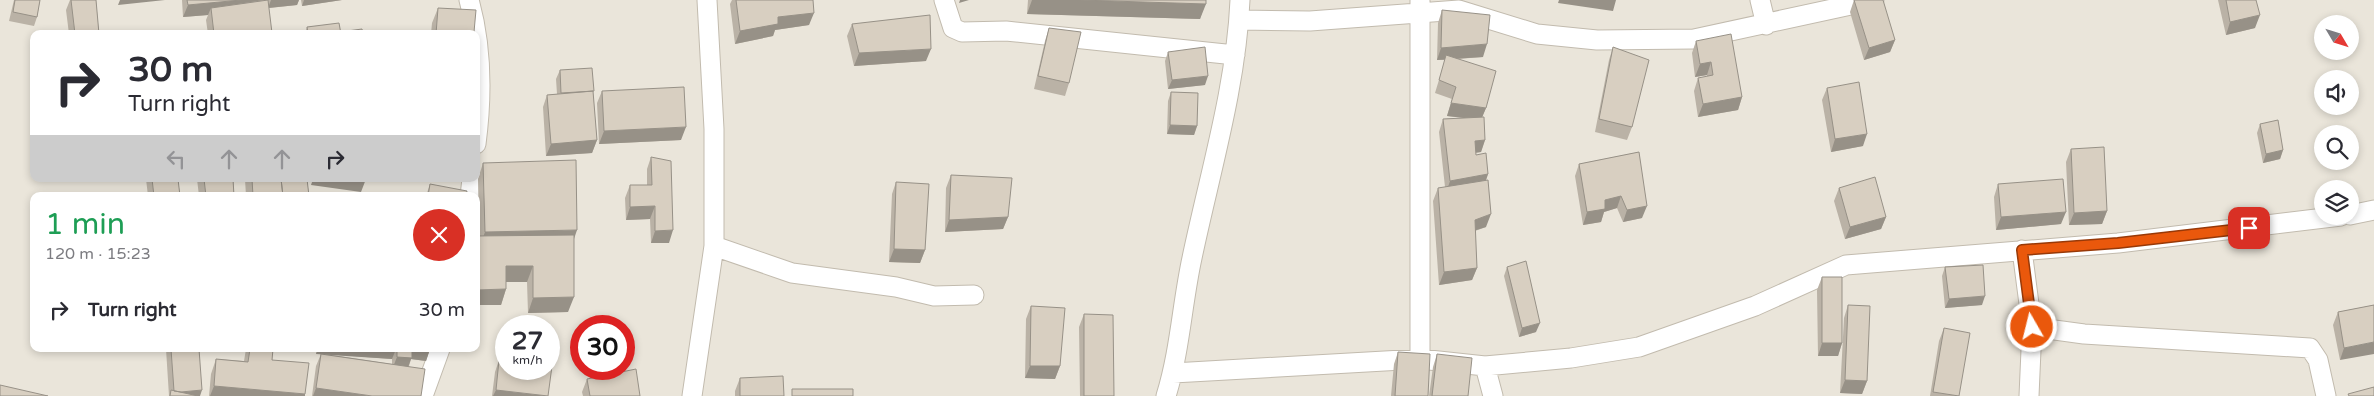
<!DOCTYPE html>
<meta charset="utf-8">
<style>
body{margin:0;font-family:"Varela Round",sans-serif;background:#f7f7f7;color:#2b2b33;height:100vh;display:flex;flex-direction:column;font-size:19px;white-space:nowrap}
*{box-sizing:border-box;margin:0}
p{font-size:16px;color:#7c7c81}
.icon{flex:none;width:28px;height:28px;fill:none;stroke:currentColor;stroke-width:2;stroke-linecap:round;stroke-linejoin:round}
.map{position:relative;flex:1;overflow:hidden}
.sheet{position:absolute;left:30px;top:192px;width:450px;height:160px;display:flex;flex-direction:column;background:#fff;border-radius:10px;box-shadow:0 2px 8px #0003}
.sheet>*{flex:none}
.top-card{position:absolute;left:30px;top:30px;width:450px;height:152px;border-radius:10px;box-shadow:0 2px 8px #0003;background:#fff;color:#2b2b33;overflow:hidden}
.needle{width:32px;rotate:128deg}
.buttons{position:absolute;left:2314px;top:15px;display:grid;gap:10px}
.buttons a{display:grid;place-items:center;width:45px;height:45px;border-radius:50%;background:#fff;box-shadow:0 2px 8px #0003;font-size:25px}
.speed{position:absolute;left:495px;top:315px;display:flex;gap:10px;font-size:25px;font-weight:700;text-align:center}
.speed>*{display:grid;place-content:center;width:65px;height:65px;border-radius:50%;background:#fff;box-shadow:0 2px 8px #0003;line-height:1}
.speed small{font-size:12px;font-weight:400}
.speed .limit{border:8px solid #d22;background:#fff;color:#111}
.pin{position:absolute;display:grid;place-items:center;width:42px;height:42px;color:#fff;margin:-21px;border-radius:10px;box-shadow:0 2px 8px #0006}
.me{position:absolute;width:55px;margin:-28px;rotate:352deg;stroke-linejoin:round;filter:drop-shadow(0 0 4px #0008)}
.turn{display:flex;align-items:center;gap:18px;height:105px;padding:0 15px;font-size:22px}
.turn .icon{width:65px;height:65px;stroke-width:2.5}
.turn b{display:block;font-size:35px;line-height:42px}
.lanes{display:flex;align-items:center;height:48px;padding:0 15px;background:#0003;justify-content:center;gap:25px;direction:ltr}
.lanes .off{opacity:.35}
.round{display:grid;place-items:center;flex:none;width:52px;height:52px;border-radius:26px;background:#f7f7f7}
.overview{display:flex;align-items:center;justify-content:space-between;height:85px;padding:0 15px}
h1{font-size:30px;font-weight:600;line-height:38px;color:#1e9e55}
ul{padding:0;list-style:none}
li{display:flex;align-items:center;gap:15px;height:65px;padding:0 15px}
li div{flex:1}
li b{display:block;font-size:19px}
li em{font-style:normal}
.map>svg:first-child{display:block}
.residential{fill:#eae5da;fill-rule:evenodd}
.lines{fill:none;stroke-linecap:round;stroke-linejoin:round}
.street-casing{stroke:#c2bbae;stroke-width:21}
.street{stroke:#fff;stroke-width:19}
.wall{fill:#bab2a6;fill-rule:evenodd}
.shaded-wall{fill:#979187}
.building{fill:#d8cfc1;stroke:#979187}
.route-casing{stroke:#983908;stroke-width:12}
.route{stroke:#ea580c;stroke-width:9}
</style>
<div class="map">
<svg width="2374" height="396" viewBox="0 0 2374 396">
<rect width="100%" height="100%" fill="#f6f3ec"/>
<path class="residential" d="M0,0H2374V396H0ZM2322,24H2350V51H2322ZM34,34H476V179H34ZM2322,79H2350V106H2322ZM2322,134H2350V161H2322ZM2322,189H2350V216H2322ZM34,196H476V349H34ZM506,326H549V369H506ZM581,326H624V369H581Z"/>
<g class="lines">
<defs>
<path id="street" d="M469,0C482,46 482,98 476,144
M944,0L953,28L962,32L1006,31L1235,55
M1760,0L1766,25
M1239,20L1310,21L1459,10L1537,34L1597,40L1694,39L1874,0
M470,196L472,179
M2350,215L2374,210
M714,246L792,273L896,287L934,296L974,295
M2022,250L2032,327L2029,396
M2032,327L2084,334L2310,348L2318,360L2326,396
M1420,359V1
M1485,366L1493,396
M1173,373L1420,359L1485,366L1571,358L1639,347L1755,306L1846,265L2118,243L2341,216
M423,396L440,349
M692,396L714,246V129L707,0
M1166,396C1180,351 1182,304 1192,258C1210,172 1236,88 1240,0"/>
</defs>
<use href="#street" class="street-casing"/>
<use href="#street" class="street"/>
</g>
<path class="wall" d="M14,0H40L37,17L34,26L9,21Z
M70,0H96L99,34H69L66,10Z
M182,0H299L297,5L269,8L268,34H208L206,20L208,15L183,17Z
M301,0H342L302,6Z
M732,0H813L809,25L775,30L773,36L735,44L730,4Z
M1028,0H1206L1200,19L1027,14Z
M1854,0L1895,40L1890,52L1864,60L1850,12Z
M2218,0H2256L2255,28L2226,35Z
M438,8L474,32V34H431L432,23Z
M1442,10L1483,57L1457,59L1486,108L1482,117L1485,140L1481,152L1476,153V155L1488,174L1486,180V227L1475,231L1477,268L1472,280L1439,285L1433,201L1438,188L1445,187L1439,132L1443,119L1466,118L1447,116L1452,99L1435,93L1445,60H1437L1438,23Z
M852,24L926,61L854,66L847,36Z
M307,27L340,32L363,34H305Z
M1049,28L1069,83L1065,96L1034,89L1045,41Z
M1696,41L1742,97L1738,110L1698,117L1694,91L1698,78L1707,77V75L1695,77L1692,53Z
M1613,47L1632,127L1627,140L1595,132L1609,60Z
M1168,52L1205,85L1168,89L1165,61Z
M560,70L593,93L597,140L592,153L546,156L543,107L547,95L557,94L556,79Z
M1827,88L1863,146L1831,152L1822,100Z
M602,91L681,140L599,144L597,103Z
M1171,92L1197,126L1194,135L1167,134L1168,101Z
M2260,124L2283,150L2280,159L2263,163L2257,133Z
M2071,149L2107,211L2102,224L2069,225L2066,162Z
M1639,152L1642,218L1623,222L1617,208L1604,212L1601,222L1583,225L1575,176L1579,164Z
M651,157L669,243H651L650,219L626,220L625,198L630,185H647V169Z
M483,163L574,240L568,312L528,313L527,282H506V289L501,305L479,236L478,179Z
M951,175L1008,217L1003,229L945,232L946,188Z
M146,179H178L180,196H148Z
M197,179H233L234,196H199Z
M245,179H307L309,196H246Z
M896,182L925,250L920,263L889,262L892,194Z
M430,184L466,196H426Z
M1998,184L2061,224L1996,230L1994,197Z
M1839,188L1886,217L1881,229L1845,239L1834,201Z
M1507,267L1536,332L1519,337L1504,276Z
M1945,267L1982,305L1945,308L1942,276Z
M1822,277L1842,343L1838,356H1818L1817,290Z
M1848,305L1867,381L1862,394L1840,393L1844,318Z
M2374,305L2340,360L2333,325L2338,312Z
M1031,306L1060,366L1055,379L1025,378L1026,319Z
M1084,314L1114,396H1080L1079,327Z
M1944,328L1959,396H1930L1939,341Z
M166,349H199L200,396H169Z
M246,349H273L272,360L305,394V396H209L211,374L216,359L244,361Z
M317,349H430L426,361L411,359L409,366L421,396H312L316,366L321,354H316ZM325,354L392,359V364Z
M1398,352L1428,396H1391L1394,364Z
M1437,354L1468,396H1429L1433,367Z
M499,360L548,396H492L495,372Z
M740,378L784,396H735V391Z
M587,379L640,396H583L582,392Z"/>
<path class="shaded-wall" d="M120,0H165L118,5Z
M241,0H264L211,8L208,15L183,17L188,5Z
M271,0H299L297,5L268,8Z
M304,0H342L302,6Z
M960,0H969L959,3Z
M1032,0H1080L1206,4L1200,19L1027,14Z
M1559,0H1616L1613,11L1558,3Z
M814,13L809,25L775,30L773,36L735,44L740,31L778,17Z
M2260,15L2255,28L2226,35L2230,22Z
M468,31L474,32V34H467Z
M1895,40L1890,52L1864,60L1869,48Z
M1487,44L1483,57L1437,60L1441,48Z
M931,49L926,61L854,66L859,53Z
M1711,62L1707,75L1695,77L1700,64Z
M1208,76L1205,85L1168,89L1172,80Z
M1742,97L1738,110L1698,117L1703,104Z
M1451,103L1486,108L1481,120L1447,116Z
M1170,125L1197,126L1194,135L1167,134Z
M686,127L681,140L599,144L604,131Z
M1867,134L1863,146L1831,152L1835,139Z
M597,140L592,153L546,156L551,144Z
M1485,140L1481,152L1471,153L1475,141Z
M2283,150L2280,159L2263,163L2266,154Z
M1488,174L1484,186L1446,193L1450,181Z
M313,179H366L361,192L311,185Z
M1621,196L1617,208L1604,212L1601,222L1583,225L1587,212L1605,200Z
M655,206L650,219L626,220L630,207Z
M1647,206L1642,218L1623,222L1627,210Z
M2107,211L2102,224L2069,225L2074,213Z
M2066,212L2061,224L1996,230L2001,217Z
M1491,214L1486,227L1470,232L1475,220Z
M1008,217L1003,229L945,232L949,220Z
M1886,217L1881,229L1845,239L1850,227Z
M577,230L572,245L479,248L485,232Z
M673,230L669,243H651L655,231Z
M894,249L925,250L920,263L889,262Z
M506,266H533L527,282H500Z
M1477,268L1472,280L1439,285L1444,272Z
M506,289L501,305H476V290Z
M1985,296L1982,305L1945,308L1949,299Z
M574,297L568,312L528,313L533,298Z
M1540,323L1536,332L1519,337L1522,328Z
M2374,342V354L2340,360L2344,348Z
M1822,343H1842L1838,356H1818Z
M318,349H396L392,359L316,354Z
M411,349H430L426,361L411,359L406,373L391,372L397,357Z
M1030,366H1060L1055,379L1025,378Z
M1845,380L1867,381L1862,394L1840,393Z
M214,386L305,394V396H210Z
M316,388L372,396H313Z
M202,390L200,396H173L175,393Z
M496,390L548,396H493Z"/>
<path class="building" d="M15,0H40L37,17L13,12Z
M71,0H96L99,34H75Z
M187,0H241L188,5Z
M268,0L272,33L214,34L211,8Z
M736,0H813L814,13L778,17V24L740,31Z
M1080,0H1206V4Z
M1854,0H1883L1895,40L1869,48Z
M2226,0H2256L2260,15L2230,22Z
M438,8L476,10L474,32L468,31V34H436Z
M1442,10L1490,15L1487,44L1441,48Z
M930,15L931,49L859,53L852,24Z
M339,23L341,34H308L307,27Z
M1049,28L1081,32L1069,83L1038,76Z
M362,29L363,34H341L340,32Z
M1731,34L1742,97L1703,104L1698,78L1713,75L1711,62L1700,64L1696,41Z
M1205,47L1208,76L1172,80L1168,52Z
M1613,47L1649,60L1632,127L1599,119Z
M1446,55L1496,71L1486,108L1451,103L1456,87L1439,80Z
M592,68L594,91L561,93L560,70Z
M1859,82L1867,134L1835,139L1827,88Z
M684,87L686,127L604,131L602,91Z
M593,91L597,140L551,144L547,95Z
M1171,92L1198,93L1197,126L1170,125Z
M1484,117L1485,140L1475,141L1476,155L1486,153L1488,174L1450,181L1443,119Z
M2278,120L2283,150L2266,154L2260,124Z
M2104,147L2107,211L2074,213L2071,149Z
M1639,152L1647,206L1627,210L1621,196L1605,200V209L1587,212L1579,164Z
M651,157L671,161L673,230L655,231V206L630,207V185H652Z
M576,160L577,230L485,232L483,163Z
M951,175L1012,178L1008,217L949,220Z
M1875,177L1886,217L1850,227L1839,188Z
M152,179H178L180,196H154Z
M204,179H233L234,196H206Z
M252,179H281L283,196H253Z
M281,179H307L309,196H283Z
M2063,179L2066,212L2001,217L1998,184Z
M1488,180L1491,214L1475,220L1477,268L1444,272L1438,188Z
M896,182L929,184L925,250L894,249Z
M430,184L467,191L466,196H428Z
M574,235V297L533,298V266H506V289L476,290V236Z
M1526,261L1540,323L1522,328L1507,267Z
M1983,265L1985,296L1949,299L1945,267Z
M1822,277H1842V343H1822Z
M1848,305L1870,306L1867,381L1845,380Z
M2374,305V342L2344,348L2338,312Z
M1031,306L1065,308L1060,366H1030Z
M1084,314L1113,315L1114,396H1084Z
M1944,328L1970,333L1959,396L1933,392Z
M171,349H199L202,390L181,392L174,391Z
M250,349H273L272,360L309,363L305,394L214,386L216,359L248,362Z
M397,349H412V358L397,357Z
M1398,352L1430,354L1428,396H1395Z
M321,354L425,369L421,396H372L316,388Z
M1437,354L1472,358L1468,396H1432Z
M499,360L506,361V369H549V365L552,366L548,396L496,390Z
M636,369L640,396H590L587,379Z
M783,376L784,396H740V378Z
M0,385L48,396H0Z
M2374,387V396H2349L2348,394Z
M792,389H853V396H792Z
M171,390L198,396H170Z"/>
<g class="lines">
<defs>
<path id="route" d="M2032,327L2022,250L2118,243L2249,228"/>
</defs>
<use href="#route" class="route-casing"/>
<use href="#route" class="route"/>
</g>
</svg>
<div class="buttons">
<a><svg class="needle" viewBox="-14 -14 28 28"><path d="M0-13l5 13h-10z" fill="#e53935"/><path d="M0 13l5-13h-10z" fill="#7c7c81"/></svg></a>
<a><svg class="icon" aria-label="sound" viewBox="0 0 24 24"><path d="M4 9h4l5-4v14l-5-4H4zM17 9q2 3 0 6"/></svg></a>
<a><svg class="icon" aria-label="search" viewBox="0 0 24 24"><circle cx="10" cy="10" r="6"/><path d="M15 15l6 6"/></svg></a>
<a><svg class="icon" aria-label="layers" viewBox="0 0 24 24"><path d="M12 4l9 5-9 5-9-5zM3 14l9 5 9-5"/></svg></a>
</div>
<div class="speed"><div>27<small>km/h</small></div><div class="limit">30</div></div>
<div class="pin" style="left:2249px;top:228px;background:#d93025"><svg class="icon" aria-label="arrive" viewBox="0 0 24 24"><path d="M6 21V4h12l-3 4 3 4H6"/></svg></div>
<svg class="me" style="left:2032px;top:327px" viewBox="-20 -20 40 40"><circle r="17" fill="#ea580c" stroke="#fff" stroke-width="3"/><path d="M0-11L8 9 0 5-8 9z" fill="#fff"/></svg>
<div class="top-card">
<div class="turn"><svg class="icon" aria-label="right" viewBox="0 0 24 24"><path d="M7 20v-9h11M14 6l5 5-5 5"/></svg><div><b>30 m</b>Turn right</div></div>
<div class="lanes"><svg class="icon off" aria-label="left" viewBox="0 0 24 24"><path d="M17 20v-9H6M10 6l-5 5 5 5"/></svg><svg class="icon off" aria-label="ahead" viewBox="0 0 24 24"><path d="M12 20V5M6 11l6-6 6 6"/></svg><svg class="icon off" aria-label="ahead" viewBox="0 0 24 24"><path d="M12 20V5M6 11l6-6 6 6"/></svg><svg class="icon" aria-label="right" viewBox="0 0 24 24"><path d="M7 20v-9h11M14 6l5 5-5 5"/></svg></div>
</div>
<section class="sheet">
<div class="overview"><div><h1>1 min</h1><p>120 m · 15:23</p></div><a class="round" style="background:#d93025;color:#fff"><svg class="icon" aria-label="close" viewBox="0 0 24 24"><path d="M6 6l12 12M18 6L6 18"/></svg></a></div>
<ul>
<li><svg class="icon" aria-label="right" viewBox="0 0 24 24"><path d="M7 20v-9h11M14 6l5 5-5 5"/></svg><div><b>Turn right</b></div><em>30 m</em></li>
</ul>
</section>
</div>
